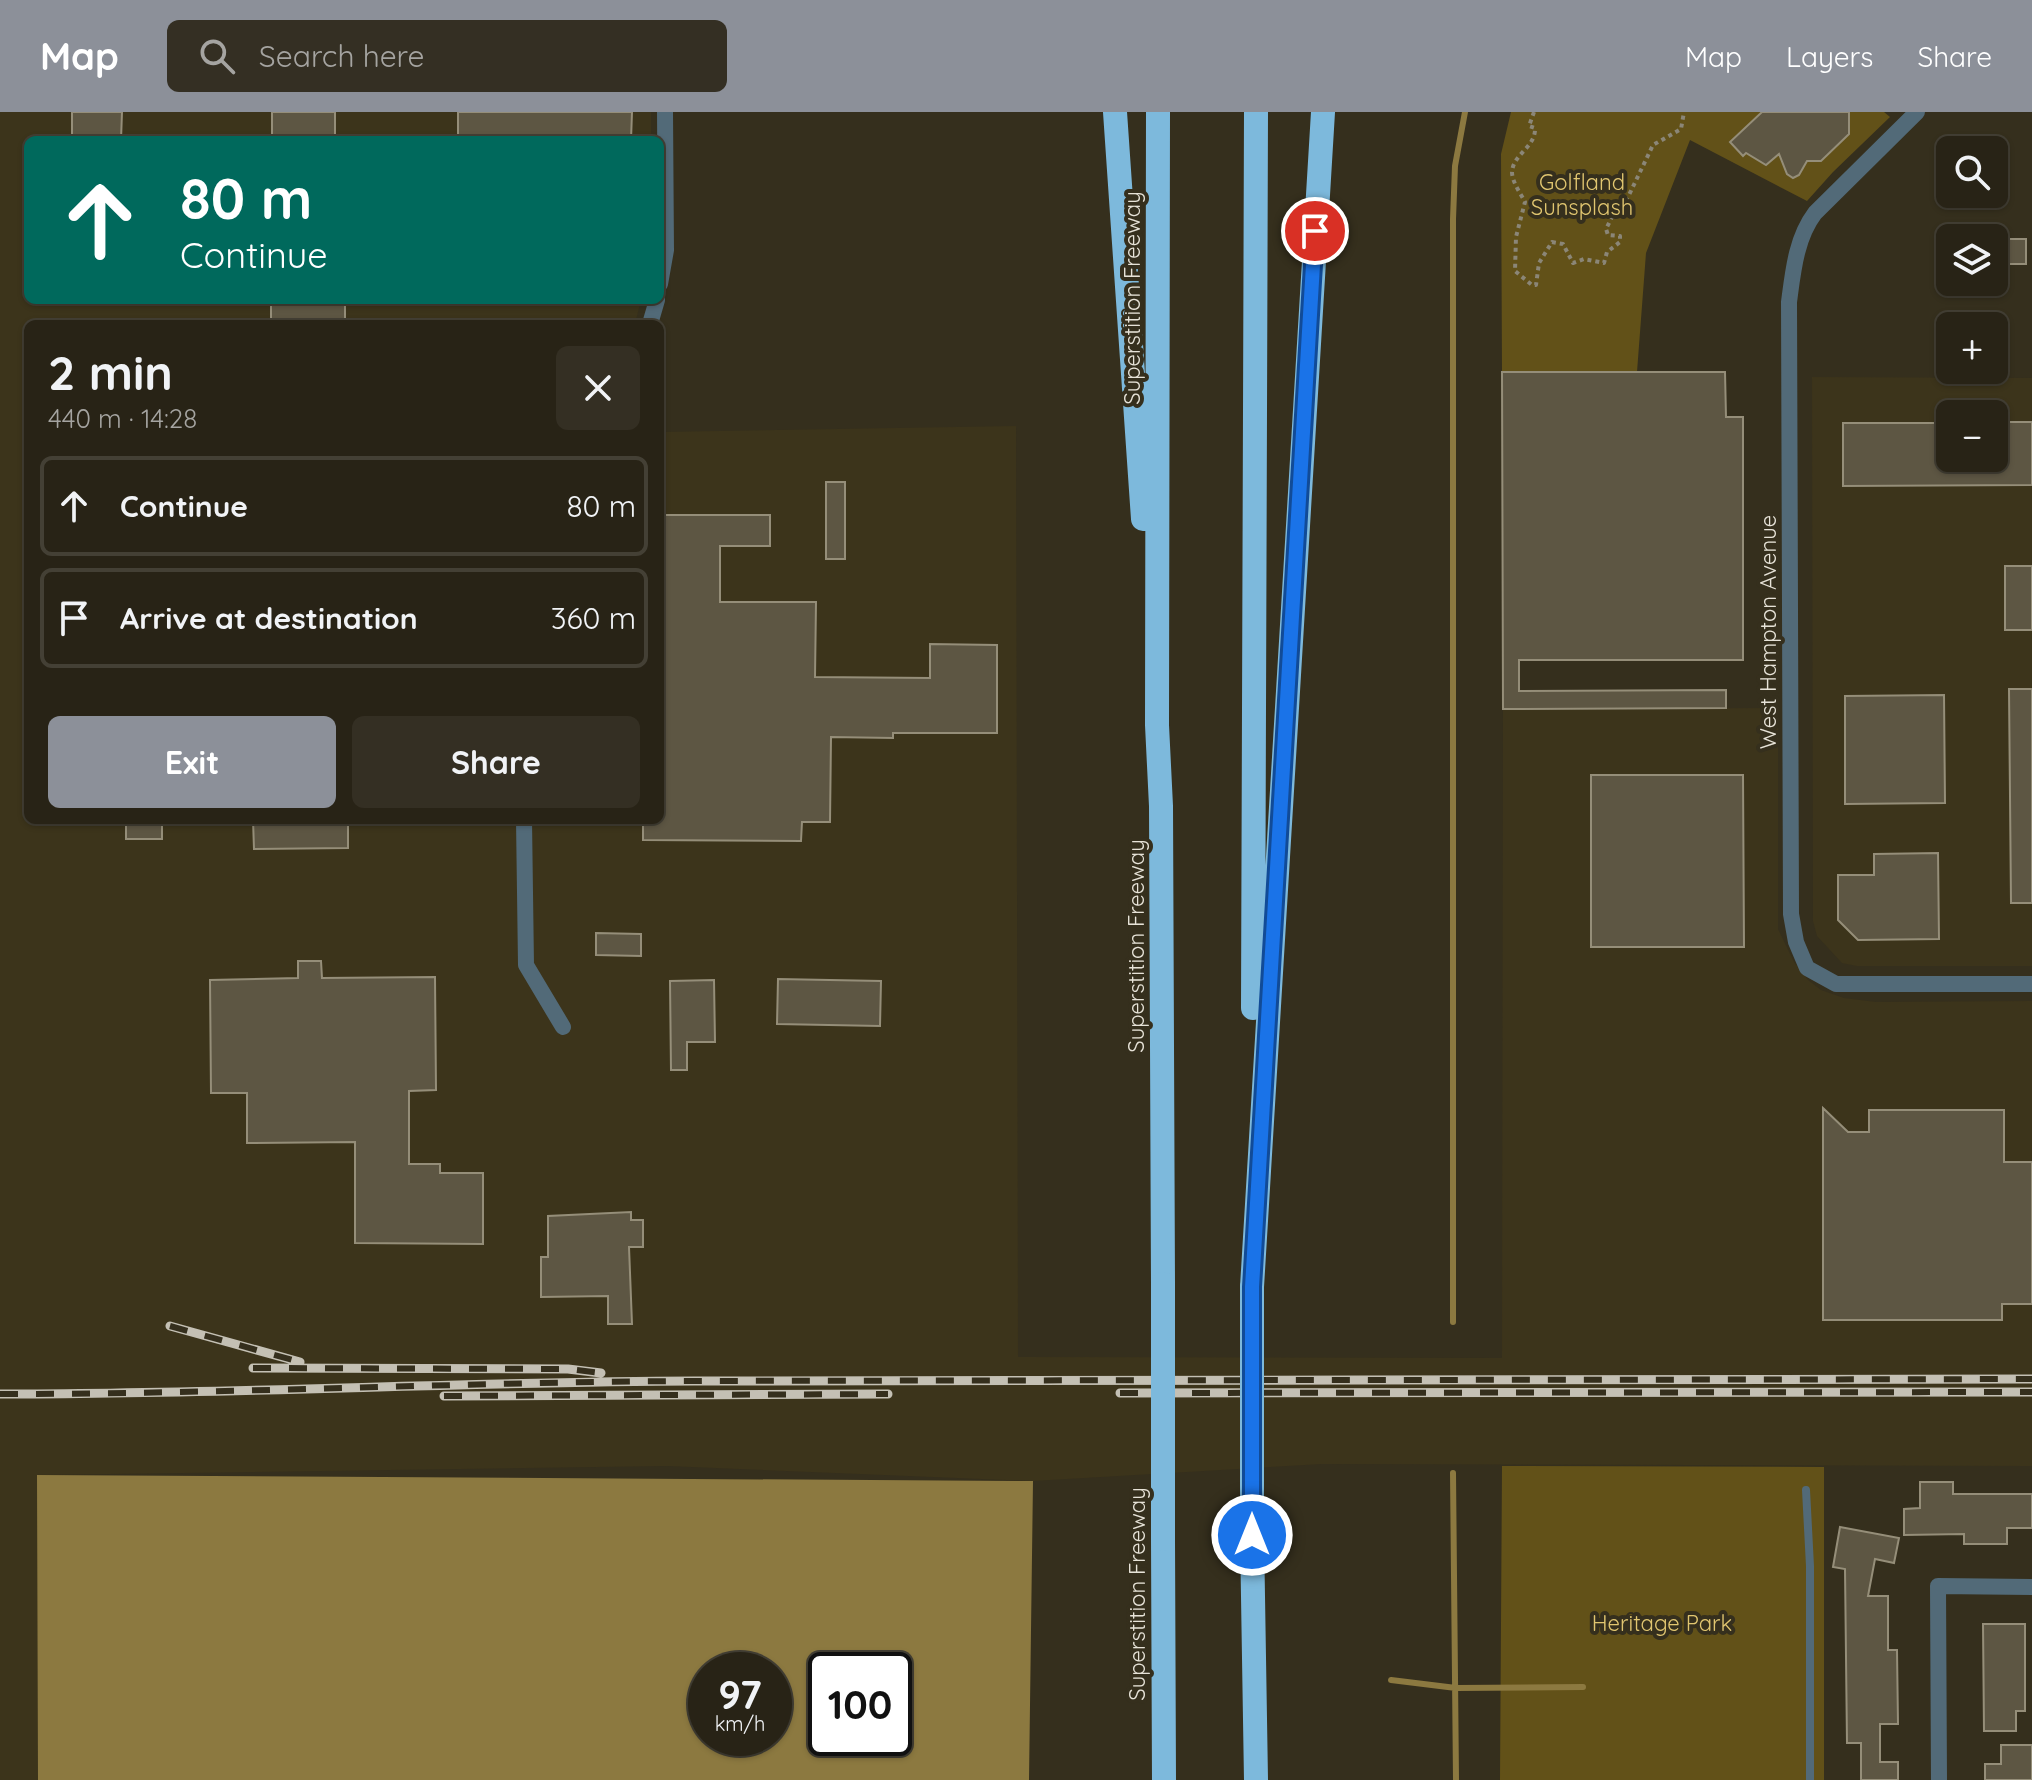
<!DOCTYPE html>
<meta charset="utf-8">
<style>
body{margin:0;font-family:Quicksand,sans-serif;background:#342f23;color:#f1f3f6;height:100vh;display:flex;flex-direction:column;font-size:30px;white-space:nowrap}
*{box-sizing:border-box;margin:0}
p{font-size:26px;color:#a5a4a1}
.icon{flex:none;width:44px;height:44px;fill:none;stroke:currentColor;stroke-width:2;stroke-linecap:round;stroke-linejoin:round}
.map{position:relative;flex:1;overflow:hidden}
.drawer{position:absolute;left:24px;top:208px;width:640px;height:504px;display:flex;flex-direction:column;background:#282316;border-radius:12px;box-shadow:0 2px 6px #0004,0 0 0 2px #444035}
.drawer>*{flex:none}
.banner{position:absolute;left:24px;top:24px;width:640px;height:168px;border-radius:12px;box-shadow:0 2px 6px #0004,0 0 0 2px #444035;background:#00695c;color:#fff;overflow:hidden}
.tools{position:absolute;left:1936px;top:24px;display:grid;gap:16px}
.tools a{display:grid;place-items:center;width:72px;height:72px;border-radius:12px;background:#282316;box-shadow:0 2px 6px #0004,0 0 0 2px #444035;font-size:40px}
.speed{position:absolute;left:688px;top:1540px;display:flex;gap:16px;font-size:40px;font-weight:700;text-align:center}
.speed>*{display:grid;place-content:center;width:104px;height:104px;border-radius:50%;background:#282316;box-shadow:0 2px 6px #0004,0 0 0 2px #444035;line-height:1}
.speed small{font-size:20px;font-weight:400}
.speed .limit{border:4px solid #111;border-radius:12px;background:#fff;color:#111}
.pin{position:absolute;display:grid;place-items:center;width:68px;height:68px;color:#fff;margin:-34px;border:4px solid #fff;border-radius:50%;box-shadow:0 2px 8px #0007}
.me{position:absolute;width:88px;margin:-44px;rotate:0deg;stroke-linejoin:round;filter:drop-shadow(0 0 6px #0008)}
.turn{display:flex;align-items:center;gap:28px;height:168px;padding:0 24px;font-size:36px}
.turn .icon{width:104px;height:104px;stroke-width:2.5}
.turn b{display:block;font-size:56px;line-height:68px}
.round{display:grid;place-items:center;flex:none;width:84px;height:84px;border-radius:12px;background:#342f23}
.summary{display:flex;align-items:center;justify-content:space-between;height:136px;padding:0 24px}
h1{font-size:48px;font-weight:700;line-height:60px}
.action{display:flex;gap:16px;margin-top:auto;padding:16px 24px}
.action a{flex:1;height:92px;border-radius:12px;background:#8c9099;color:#fff;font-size:32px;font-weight:700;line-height:92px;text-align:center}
.action a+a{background:#342f23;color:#f1f3f6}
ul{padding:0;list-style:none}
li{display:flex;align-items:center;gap:24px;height:100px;margin:0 16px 12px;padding:0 8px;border:4px solid #444035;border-radius:12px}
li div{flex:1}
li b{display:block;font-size:30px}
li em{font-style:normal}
header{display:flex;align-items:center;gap:48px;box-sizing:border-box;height:112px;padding:0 40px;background:#8c9099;color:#fff}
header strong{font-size:38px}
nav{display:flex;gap:44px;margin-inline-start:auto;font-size:28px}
.search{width:560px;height:72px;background:#342f23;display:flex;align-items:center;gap:20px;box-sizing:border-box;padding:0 28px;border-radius:12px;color:#a5a4a1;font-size:30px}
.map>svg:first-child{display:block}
.built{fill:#3c341b;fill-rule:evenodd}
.green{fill:#625118}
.water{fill:#8c7940;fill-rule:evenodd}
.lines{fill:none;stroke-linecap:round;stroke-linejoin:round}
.stream{stroke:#8c7940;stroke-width:6}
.building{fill:#5d5643;stroke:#958e79;stroke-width:2}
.path{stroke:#8b8677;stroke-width:4;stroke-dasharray:4 4;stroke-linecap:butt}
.lane{stroke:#526a78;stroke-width:8}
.street{stroke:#526a78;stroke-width:16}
.highway{stroke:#7db9dc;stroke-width:24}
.rail-casing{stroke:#c4c0b4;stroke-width:9}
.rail{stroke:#352f1d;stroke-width:6;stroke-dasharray:18;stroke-linecap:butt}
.highway-bridge{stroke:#7db9dc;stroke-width:24}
.route-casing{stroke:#114b97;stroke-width:20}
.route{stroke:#1a73e8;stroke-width:14}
.labels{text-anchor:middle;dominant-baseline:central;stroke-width:8;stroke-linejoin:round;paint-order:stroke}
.park-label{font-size:22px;fill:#e1c670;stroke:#352f1d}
.street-label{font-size:22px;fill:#e7e3d8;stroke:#352f1d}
</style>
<header>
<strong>Map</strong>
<div class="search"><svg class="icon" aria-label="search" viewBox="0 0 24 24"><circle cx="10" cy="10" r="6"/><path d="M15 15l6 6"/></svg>Search here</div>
<nav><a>Map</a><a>Layers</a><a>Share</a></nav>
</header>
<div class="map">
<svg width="2032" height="1668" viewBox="0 0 2032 1668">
<rect width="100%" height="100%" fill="#352f1d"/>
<path class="built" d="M0,0H651V28H28V188H641L635,212H28V708H660V320L1016,314L1018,1245L1502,1246L1503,597L1778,596V817L1794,850L1808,868L1821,878L1844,886L1876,890L2032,889V1354L1322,1352L1033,1369L667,1354L38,1363V1668H0Z
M1812,265L2032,266V854H1857L1842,851L1817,824L1813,809ZM1950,302H1994V346H1950Z"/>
<path class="green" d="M1511,0H1884L1890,5L1833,60L1807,89L1690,28L1646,141L1637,260H1502L1501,42Z
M1502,1354L1824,1355V1668H1500Z"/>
<path class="water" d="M37,1363L1033,1369L1029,1668H38ZM706,1558H774V1626H706ZM826,1558H894V1626H826Z"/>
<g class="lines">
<path class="stream" d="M1453,1210V107L1455,54L1465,0
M1453,1361L1456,1668
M1391,1568L1456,1576L1583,1575"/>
</g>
<path class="building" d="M72,0H122L121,28H72Z
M272,0H335V28H272Z
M458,0H632L631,28H458Z
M1762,0H1849V22L1821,49H1807L1799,63L1793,66L1787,62L1779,42L1766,53L1746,41L1743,44L1730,30Z
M1994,127H2026V152H1994Z
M271,188H345V212H271Z
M1502,260H1725L1726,305H1743V548H1519V579L1726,578V596L1503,597Z
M1994,310H2032V373L1843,374V311H1950V346H1994Z
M826,370H845V447H826Z
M660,403H770V434H720V490H816L815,565L930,566V532L997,533V621H893V626L831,625L830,710H802L801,729L643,728V708H660Z
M2005,454H2032V518H2005Z
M2009,577H2032V791H2011Z
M1944,583L1945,691L1845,692V584Z
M1591,663H1743L1744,835H1591Z
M126,708H162V727H126Z
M253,708H348V736L254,737Z
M1938,741L1939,827L1858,828L1838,808V763H1874V742Z
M596,821L641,822V844L596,843Z
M298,849H321L322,866L435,865L436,978L409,979V1052H440V1061H483V1132L355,1131V1030L247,1031V981H211L210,868L298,866Z
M778,867L881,869L880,914L777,912Z
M714,868L715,930H687V958H671L670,869Z
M1823,996L1848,1020H1869V998H2004V1050H2032V1192H2002V1208H1823Z
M631,1100V1108H643V1135H629L632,1212H608V1184L541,1185V1145H548V1104Z
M1920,1370H1953V1382H2032V1416H2007V1432H1964V1422L1904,1423V1397L1920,1396Z
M1840,1415L1899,1426L1894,1451L1875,1447L1868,1484H1888V1538H1897L1898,1612H1880V1650H1898V1668H1861V1631H1847L1845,1457L1833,1455Z
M1983,1512H2025V1599H2016V1619H1984Z
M2001,1633H2032V1668H1985V1652H2001Z"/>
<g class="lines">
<path class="path" d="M1534,0L1529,14L1535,16C1536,35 1513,42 1512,60C1512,70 1521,82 1525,90L1516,125L1515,159L1532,173H1536L1539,151L1552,130L1563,132L1573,151L1584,147L1604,151L1607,140L1620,130V124L1608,123L1606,117L1617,95L1628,85L1653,33L1681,17L1684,0"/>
<path class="lane" d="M1806,1378L1810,1454V1668"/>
<path class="street" d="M1917,0L1815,101C1796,126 1793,160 1789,190L1791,802L1796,830L1807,856L1836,872H2032
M660,172L666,138L665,0
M650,212L657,188
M524,708L526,853L563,915
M1939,1668L1938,1474L2032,1475"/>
<path class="highway" d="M1115,0L1143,407
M1158,0L1157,613L1161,694L1163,1172
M1253,896L1256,0
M1252,1175L1323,0
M1252,1423L1256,1668
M1163,1427L1164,1668"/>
<defs>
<path id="rail" d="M170,1214L300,1250
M253,1256L568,1257L601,1261
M1120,1281L2032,1280
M0,1282C232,1282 463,1270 694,1269C1140,1268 1586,1268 2032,1267
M444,1284L888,1282"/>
</defs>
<use href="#rail" class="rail-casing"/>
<use href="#rail" class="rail"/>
<path class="highway-bridge" d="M1163,1172V1427
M1252,1175V1423"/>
</g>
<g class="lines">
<defs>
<path id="route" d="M1252,1423V1175L1315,119"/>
</defs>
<use href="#route" class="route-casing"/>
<use href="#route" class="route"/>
</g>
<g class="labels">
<g class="park-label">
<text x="1582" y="70">Golfland<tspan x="1582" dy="25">Sunsplash</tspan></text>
<text x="1662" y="1511">Heritage Park</text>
</g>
<g class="street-label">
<text transform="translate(1132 186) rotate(-90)">Superstition Freeway</text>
<text transform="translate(1768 520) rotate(-90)">West Hampton Avenue</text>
<text transform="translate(1136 834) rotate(-90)">Superstition Freeway</text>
<text transform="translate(1137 1482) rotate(-90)">Superstition Freeway</text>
</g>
</g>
</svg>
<div class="tools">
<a><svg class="icon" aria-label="search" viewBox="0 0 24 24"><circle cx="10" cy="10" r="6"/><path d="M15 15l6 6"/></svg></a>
<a><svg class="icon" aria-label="layers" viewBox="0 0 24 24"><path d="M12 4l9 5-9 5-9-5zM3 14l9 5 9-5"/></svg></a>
<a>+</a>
<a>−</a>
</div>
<div class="speed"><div>97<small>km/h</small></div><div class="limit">100</div></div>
<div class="pin" style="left:1315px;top:119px;background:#d93025"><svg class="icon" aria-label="arrive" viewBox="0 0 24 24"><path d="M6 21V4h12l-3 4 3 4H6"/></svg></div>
<svg class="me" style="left:1252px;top:1423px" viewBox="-20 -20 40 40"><circle r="17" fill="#1a73e8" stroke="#fff" stroke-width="3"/><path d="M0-11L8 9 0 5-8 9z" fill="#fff"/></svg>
<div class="banner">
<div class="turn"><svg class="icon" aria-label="ahead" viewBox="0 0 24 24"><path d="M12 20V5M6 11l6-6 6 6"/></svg><div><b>80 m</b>Continue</div></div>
</div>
<section class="drawer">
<div class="summary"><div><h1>2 min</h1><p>440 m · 14:28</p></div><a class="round"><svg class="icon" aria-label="close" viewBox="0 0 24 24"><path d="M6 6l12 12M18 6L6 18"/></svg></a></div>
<ul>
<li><svg class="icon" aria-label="ahead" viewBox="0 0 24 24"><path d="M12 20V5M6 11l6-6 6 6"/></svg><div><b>Continue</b></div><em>80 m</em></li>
<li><svg class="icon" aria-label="arrive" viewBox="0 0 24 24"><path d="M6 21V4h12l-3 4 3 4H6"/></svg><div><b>Arrive at destination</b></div><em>360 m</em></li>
</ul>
<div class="action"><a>Exit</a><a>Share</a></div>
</section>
</div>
